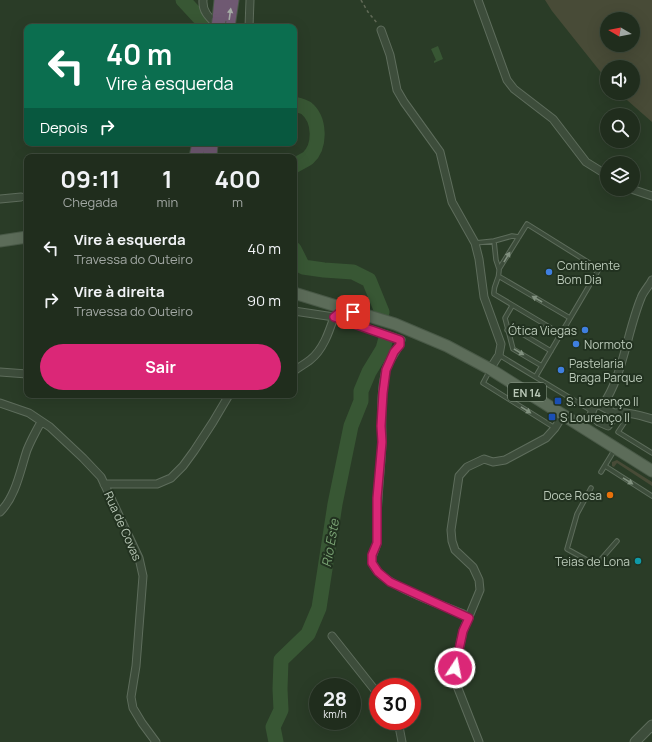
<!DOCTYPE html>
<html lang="pt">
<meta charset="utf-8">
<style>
body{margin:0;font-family:Manrope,sans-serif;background:#2d392a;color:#f1f3f6;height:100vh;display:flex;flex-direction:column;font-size:15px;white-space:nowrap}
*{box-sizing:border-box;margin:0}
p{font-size:13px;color:#a2a8a4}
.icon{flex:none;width:22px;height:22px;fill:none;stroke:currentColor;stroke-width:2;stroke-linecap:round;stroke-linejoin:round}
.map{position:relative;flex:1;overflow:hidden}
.panel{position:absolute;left:24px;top:154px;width:273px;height:244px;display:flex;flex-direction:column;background:#202d1d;border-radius:8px;box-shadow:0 4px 16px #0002,0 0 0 1px #3d493b}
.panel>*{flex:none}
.guide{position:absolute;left:24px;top:24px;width:273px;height:122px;border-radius:8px;box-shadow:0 4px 16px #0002,0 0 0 1px #3d493b;background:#0b6e4f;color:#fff;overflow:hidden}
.needle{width:26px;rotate:280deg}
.buttons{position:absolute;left:600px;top:12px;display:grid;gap:8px}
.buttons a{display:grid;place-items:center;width:40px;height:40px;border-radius:50%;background:#202d1d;box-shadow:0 4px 16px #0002,0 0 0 1px #3d493b;font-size:20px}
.speed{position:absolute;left:309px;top:678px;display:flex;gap:8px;font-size:20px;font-weight:700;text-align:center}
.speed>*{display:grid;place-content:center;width:52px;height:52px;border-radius:50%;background:#202d1d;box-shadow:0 4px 16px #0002,0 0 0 1px #3d493b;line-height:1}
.speed small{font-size:10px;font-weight:400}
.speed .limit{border:6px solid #d22;background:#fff;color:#111}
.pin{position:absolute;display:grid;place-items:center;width:34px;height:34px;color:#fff;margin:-17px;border-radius:8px;box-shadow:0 2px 6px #0006}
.me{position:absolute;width:44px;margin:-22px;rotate:11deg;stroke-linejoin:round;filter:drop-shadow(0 0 3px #0008)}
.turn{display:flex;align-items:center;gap:14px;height:84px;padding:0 16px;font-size:18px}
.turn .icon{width:52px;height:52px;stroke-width:2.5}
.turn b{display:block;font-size:28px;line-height:34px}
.then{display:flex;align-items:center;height:38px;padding:0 16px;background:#0003;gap:8px;font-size:15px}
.eta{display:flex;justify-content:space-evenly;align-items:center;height:68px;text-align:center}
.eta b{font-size:24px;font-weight:700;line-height:28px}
.action{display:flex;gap:8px;margin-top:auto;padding:8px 16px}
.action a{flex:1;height:46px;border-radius:24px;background:#db2777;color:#fff;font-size:16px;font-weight:700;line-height:46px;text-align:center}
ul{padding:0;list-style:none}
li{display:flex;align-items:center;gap:12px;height:52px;padding:0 16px}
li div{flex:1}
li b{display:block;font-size:15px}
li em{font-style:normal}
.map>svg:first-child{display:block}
.green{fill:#484b37;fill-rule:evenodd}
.water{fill:#385734}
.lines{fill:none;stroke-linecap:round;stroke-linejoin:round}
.river{stroke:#385734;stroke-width:15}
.service-casing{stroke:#5e6d5c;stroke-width:5.5}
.minor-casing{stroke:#5e6d5c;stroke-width:9}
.tertiary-casing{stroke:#5e6d5c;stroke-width:11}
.primary-casing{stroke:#495947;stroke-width:13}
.motorway-casing{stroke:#485846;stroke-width:15}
.path{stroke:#616a57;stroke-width:1.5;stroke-dasharray:3 3;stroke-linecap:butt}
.service{stroke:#3d4d3b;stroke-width:3.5}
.minor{stroke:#3d4d3b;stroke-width:7}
.tertiary{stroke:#3d4d3b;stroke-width:9}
.primary{stroke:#5c6c59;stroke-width:11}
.motorway{stroke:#6f5972;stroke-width:13}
.motorway-bridge-casing{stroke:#485846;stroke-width:15;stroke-linecap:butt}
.motorway-bridge{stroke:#6f5972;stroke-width:13}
.oneway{fill:#a6aca6}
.oneway2{fill:#81917f}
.route-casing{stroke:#8e194d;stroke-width:10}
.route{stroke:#db2777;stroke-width:7}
.shop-dot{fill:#3f7fe0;stroke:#223220;stroke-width:1.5}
.transit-dot{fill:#1a4fb4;stroke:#223220;stroke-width:1.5}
.food-dot{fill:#e8710a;stroke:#223220;stroke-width:1.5}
.culture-dot{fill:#0f9aa8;stroke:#223220;stroke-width:1.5}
.labels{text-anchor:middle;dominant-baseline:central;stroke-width:4;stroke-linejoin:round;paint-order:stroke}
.shield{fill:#223220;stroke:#8c9b8a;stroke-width:1}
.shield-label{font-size:11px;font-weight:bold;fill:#b9c8b7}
.poi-label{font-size:12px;fill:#b9c8b7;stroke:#223220;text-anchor:start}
.street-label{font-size:12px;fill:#b9c8b7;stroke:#223220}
.water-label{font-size:13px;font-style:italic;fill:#7aa374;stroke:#223220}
</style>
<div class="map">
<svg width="652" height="742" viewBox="0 0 652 742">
<rect width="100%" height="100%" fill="#2a3c27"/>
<path class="green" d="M545,0H652V122L619,93H633V67H607V80L552,11ZM607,19H633V45H607Z
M617,460L652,482V486L617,463L614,467L612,466V462Z"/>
<path class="water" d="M438,46L443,59L434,63V61L436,60L431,49Z"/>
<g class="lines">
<path class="river" d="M183,0L208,27
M294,104C298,105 303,106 306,108C320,119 321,146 308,158C304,161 298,163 294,166
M294,249L303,267L324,270L353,272L369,280L382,312
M276,742L273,727L281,710L280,689L281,660L308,634L319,608L335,504L351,426L361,401V391L369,372L383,349L386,338"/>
<defs>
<path id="service" d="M494,241L496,260L499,269
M475,243L494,241L512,236L519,237
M500,277L570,318
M512,306L505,318L513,349L542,366
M507,330L514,329L551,351
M499,355L592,411
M490,370L483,383L555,428
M536,376C557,341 578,305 599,269L527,224L499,269C500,281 493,283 494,294L561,334
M630,414L618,432L652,453
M605,466L652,496
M601,472L615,449
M591,488L577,514L567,549L596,565L617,541"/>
<path id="minor" d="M203,0C202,13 211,19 219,27
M478,0L507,80L514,89L553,119L586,162L607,175
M249,27L250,0
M381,30L390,55L397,90L404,102L440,152L452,202L475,243L479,259L484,297L501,344L499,355L490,369
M631,189L652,196
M0,199L21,197
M294,311L334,317L401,340C399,349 389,359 386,370C380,393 382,419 382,442C381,470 377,497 377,524C377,530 378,537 377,543C375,552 368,559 375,568C386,586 442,605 463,614L469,618
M294,371C299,367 305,364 310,360C323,350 329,332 334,317
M0,372L27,374
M0,403L29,413L50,427L83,458L101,477L139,558L143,576L136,666L131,697L133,708L142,723L156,742
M599,405L614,413L613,419L608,426L599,422L591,415L593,409L595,406Z
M602,406C623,377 627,332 641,298C643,292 649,286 652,280
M614,413C628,412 639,415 652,419
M104,484H157L171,478L183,466L194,451L213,422L229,395
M0,512C16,496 20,471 27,450C31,440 36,431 41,422
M332,636L378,694
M398,721L402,742
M479,742L457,686L455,668L463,631L480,590L479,580L473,567L455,550L452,541L451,530L459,476L467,467L484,459L493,462L505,460L546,438L555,428L563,415"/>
<path id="tertiary" d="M635,742L652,725"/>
<path id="primary" d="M0,241L27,237
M294,293L395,324L447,346L490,369L652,471"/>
<path id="motorway" d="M219,20L221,0
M228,27L232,0
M196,157L199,143
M210,157L211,143"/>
</defs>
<use href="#service" class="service-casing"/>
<use href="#minor" class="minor-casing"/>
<use href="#tertiary" class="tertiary-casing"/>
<use href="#primary" class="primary-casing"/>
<use href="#motorway" class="motorway-casing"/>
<path class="path" d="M361,0L368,12L377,23"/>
<use href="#service" class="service"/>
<use href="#minor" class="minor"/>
<use href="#tertiary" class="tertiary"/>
<use href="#primary" class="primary"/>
<use href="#motorway" class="motorway"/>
<defs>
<path id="motorway-bridge" d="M218,27L219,20"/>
</defs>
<use href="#motorway-bridge" class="motorway-bridge-casing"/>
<use href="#motorway-bridge" class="motorway-bridge"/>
</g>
<defs><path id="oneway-solid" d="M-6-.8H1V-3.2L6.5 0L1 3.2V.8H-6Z"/></defs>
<use class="oneway" href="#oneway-solid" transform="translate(230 14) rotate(-82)"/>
<g class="oneway2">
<use href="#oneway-solid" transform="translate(507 257) rotate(-59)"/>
<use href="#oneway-solid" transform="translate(537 299) rotate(-150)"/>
<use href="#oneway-solid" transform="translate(519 352) rotate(31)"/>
<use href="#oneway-solid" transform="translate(526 410) rotate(32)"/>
<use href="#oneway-solid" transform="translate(628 481) rotate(32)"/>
</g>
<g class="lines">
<defs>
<path id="route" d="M353,312L344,309L334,317L400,340V345L394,352L386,370L383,393L381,426L382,442L377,498V543L372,555V563L378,572L390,582L469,618L463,631L455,668"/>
</defs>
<use href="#route" class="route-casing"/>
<use href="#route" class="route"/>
</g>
<g class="shop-dot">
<circle cx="549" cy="272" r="4"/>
<circle cx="585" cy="330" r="4"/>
<circle cx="576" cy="344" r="4"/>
<circle cx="561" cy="370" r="4"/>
</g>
<g class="transit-dot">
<rect x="554" y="397" width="8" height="8" rx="2"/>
<rect x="548" y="413" width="8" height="8" rx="2"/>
</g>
<circle class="food-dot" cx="610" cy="495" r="4"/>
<circle class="culture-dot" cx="638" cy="561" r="4"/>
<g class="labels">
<rect class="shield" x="508" y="383" width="38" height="18" rx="3"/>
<g class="shield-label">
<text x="527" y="392">EN 14</text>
</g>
<g class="poi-label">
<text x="557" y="265">Continente<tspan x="557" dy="14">Bom Dia</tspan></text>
<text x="577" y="330" text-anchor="end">Ótica Viegas</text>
<text x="584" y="344">Normoto</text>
<text x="569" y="363">Pastelaria<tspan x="569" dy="14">Braga Parque</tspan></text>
<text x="566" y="401">S. Lourenço II</text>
<text x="560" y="417">S Lourenço II</text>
<text x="602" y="495" text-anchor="end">Doce Rosa</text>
<text x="630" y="561" text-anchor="end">Teias de Lona</text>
</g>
<g class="street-label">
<text transform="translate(123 526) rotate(66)">Rua de Covas</text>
</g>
<g class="water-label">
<text transform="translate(330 543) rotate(-80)">Rio Este</text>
</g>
</g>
</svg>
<div class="buttons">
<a><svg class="needle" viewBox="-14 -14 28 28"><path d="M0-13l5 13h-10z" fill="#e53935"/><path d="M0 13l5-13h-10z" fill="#a2a8a4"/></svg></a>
<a><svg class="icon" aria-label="sound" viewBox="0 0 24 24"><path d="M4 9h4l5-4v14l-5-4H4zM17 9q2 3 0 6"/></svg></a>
<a><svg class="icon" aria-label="search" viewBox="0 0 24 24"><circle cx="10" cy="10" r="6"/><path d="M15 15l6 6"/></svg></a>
<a><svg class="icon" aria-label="layers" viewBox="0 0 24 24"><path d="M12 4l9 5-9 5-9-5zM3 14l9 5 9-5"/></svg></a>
</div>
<div class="speed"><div>28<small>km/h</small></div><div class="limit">30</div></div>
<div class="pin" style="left:353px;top:312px;background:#d93025"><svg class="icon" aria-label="arrive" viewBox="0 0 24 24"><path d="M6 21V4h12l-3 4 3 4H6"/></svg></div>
<svg class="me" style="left:455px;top:668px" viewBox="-20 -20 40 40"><circle r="17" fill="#db2777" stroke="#fff" stroke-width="3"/><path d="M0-11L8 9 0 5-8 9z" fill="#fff"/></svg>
<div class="guide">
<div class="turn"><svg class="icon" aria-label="left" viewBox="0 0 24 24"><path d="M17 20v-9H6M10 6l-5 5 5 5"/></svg><div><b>40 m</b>Vire à esquerda</div></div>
<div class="then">Depois<svg class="icon" aria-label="right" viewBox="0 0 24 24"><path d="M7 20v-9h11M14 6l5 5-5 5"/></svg></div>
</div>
<section class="panel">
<div class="eta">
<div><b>09:11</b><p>Chegada</p></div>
<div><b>1</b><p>min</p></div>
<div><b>400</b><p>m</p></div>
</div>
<ul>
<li><svg class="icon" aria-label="left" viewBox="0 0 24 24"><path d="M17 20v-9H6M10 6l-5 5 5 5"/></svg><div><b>Vire à esquerda</b><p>Travessa do Outeiro</p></div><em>40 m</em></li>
<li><svg class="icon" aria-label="right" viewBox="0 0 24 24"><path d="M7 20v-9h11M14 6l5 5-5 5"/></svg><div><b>Vire à direita</b><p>Travessa do Outeiro</p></div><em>90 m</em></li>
</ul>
<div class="action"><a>Sair</a></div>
</section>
</div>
